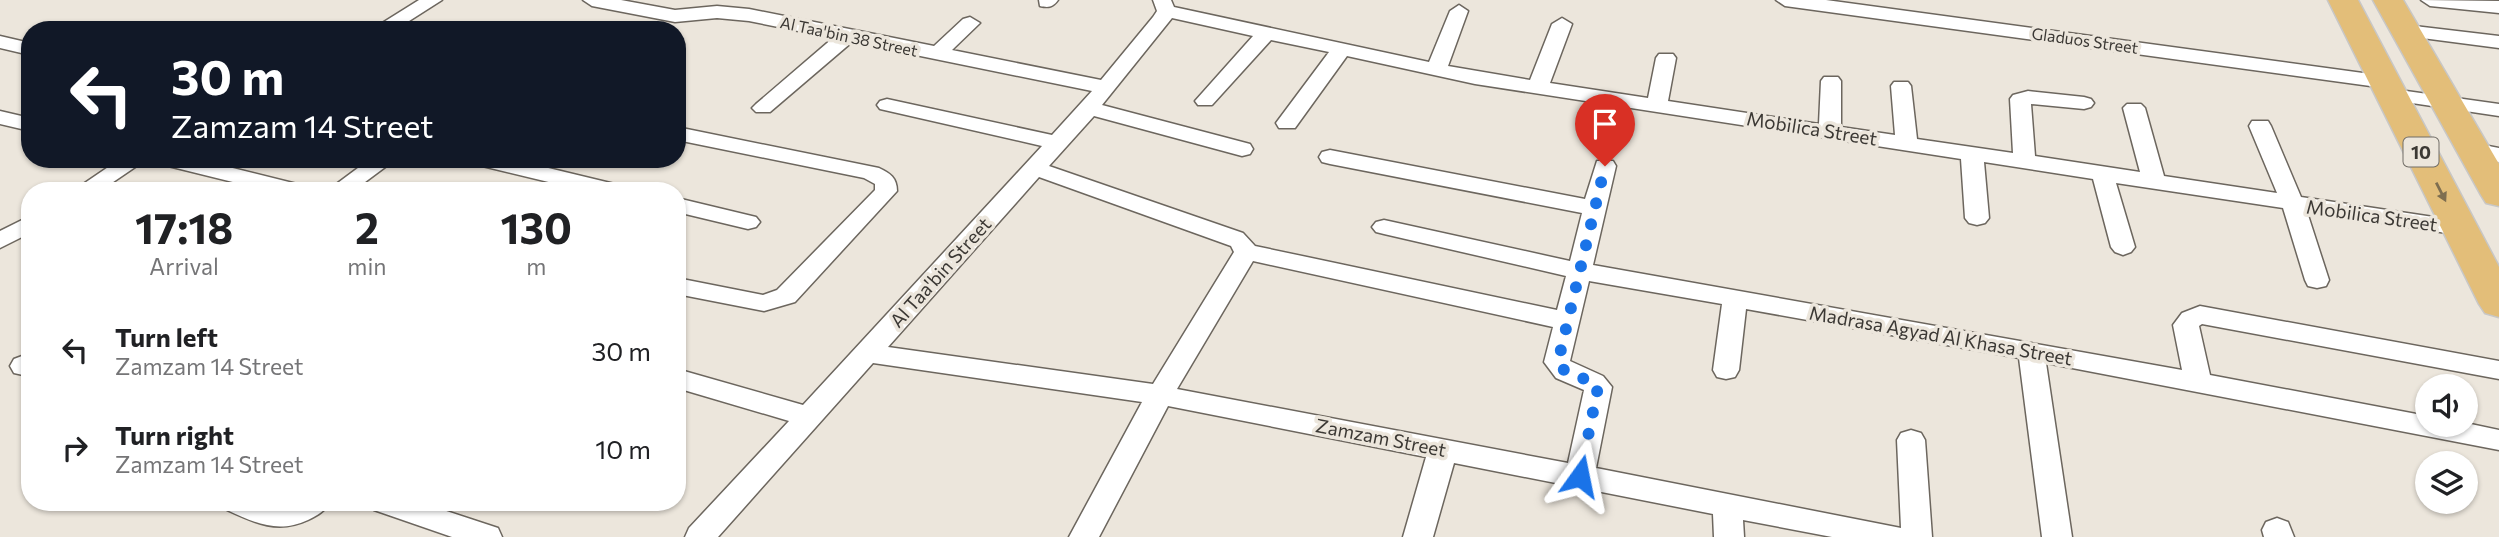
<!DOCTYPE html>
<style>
body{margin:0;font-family:Commissioner,sans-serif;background:#f2f2f2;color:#202124;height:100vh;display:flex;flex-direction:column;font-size:26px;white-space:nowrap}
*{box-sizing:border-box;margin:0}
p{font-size:23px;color:#757577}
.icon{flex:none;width:38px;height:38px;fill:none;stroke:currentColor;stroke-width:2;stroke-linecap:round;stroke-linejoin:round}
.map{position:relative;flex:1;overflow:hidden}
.details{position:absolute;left:21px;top:182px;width:665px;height:329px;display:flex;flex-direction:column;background:#fff;border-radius:28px;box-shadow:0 2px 5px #0004}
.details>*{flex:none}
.guide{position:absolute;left:21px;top:21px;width:665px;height:147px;border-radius:28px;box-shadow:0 2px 5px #0004;background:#111827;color:#fff;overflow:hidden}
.controls{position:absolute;left:2415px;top:374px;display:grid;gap:14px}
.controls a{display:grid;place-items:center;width:63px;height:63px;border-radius:50%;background:#fff;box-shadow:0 2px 5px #0004;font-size:35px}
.pin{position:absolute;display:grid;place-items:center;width:60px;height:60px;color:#fff;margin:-72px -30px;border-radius:50% 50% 50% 0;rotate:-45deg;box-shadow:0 0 7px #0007}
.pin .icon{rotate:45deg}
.me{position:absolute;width:77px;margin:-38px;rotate:12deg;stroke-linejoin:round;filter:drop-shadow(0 0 5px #0008)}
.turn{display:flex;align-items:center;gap:24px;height:147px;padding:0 35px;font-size:32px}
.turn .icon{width:91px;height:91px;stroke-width:2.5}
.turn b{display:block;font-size:49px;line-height:60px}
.eta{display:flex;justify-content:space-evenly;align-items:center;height:119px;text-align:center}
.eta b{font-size:42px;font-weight:700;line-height:49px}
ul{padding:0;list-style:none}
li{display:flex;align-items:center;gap:21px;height:98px;padding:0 35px}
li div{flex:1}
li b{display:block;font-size:26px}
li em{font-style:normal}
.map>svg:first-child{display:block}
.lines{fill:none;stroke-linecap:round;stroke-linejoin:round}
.minor-casing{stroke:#6c665e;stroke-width:3}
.primary-casing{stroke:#c8c7c6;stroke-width:3}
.minor{fill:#fff;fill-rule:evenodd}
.primary{fill:#e3be79;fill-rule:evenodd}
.oneway{fill:#7e6e50}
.route{stroke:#1a73e8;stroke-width:12;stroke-dasharray:0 21.6}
.labels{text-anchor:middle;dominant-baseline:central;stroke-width:7;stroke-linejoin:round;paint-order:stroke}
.far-street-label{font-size:16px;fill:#3b3834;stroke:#ece6dc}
.shield{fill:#ece6dc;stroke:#706c66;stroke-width:2}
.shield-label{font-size:18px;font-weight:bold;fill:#3b3834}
.street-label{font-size:19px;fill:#3b3834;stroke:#ece6dc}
</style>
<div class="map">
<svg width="2499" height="537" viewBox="0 0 2499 537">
<rect width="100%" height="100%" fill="#ece6dc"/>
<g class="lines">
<defs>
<path id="minor" d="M419,0H442L395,30H371Z
M583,0H621L675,10L717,6L749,9L934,46L963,19L970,17L980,23L952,50L1101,80L1153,17L1157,11L1153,0H1171L1174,7L1429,62L1450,11L1459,5L1468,11L1448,66L1530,80L1552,24L1562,18L1572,24L1550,83L1648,98L1656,58L1659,54H1673L1676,58L1668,101L1819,124L1821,81L1824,77H1838L1841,81V127L1895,135L1891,86L1894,82H1908L1911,86L1917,139L2013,153L2010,99L2013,95L2028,91L2084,97L2091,99L2094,103L2091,107L2084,109L2031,104L2035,156L2140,172L2123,108L2127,104H2141L2145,108L2164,176L2277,193L2249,126L2252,121H2268L2271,126L2301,197L2460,221L2468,223L2472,228L2468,233L2460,235L2307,212L2329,280L2326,286L2317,288L2308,286L2305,280L2283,208L2116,183L2135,247L2131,252L2123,255L2115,252L2111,247L2093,179L1984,162L1989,218L1985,223L1977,225L1969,223L1965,218L1961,159L1475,84L1347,56L1295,128H1279L1276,123L1329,52L1271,40L1212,105H1198L1195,101L1253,36L1172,18L1102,105L1250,144L1253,149L1250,154L1242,156L1094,116L1049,166L1243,233L1255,246L1557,310L1566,276L1384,234L1376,232L1372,227L1376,222L1384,220L1570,261L1582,213L1330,164L1322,162L1319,157L1322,152L1330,150L1585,199L1597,161H1613L1616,166L1593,265L2182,370L2173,325L2182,313L2200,306L2499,361V379L2202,324L2199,326L2210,375L2427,416V425L2466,423L2499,430V450L2046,363L2072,537H2042L2019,358L1746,309L1739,370L1735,377L1726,379L1717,377L1713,370L1722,304L1589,281L1570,361L1603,376L1612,387L1596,468L1901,528L1897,440L1901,433L1911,430L1921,433L1925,440L1932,537H1832L1743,520L1744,537H1714L1713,514L1454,463L1433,537H1403L1426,457L1168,406L1099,537H1069L1142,402L873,363L718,537H685L689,528L789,421L677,388V369L803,405L1042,146L880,109L877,105L880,101L887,99L1052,135L1092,91L852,42L770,112H756L752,108L756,104L833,38L749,21L717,18L675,22L592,6ZM1039,177L1231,246L1234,252L1153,384L888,347ZM1253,261L1553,327L1544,362L1556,378L1584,390L1568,463L1177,389Z
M1039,0H1058C1053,7 1049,8 1040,6Z
M1776,0H1826L2385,76L2392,78L2395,82L2392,86L2385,88L1785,6Z
M2421,0L2499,1V13L2430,6Z
M2406,25L2499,36V48L2399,35L2396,31Z
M0,36L30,43V55L0,48Z
M2392,89L2499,104V116L2385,99L2382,95L2385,91Z
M0,111L30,118V131L0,124Z
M677,127L879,168C890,173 897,178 897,191L795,302L764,311L677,294V278L763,295L777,290L875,190V184L864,178L677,140Z
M2473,143L2499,148V162L2465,155L2462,150L2465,145Z
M120,159H147L100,191H73Z
M157,159H196L305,186L308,191H269L160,164Z
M370,159H396L353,191H327Z
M471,159H511L623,186L626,191H586L474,164Z
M677,198L756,217L760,222L756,227L748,229L677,212Z
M30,216V233L0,248V231Z
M30,353V373L23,375L14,373L10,366L14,359Z
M222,502H267L276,505L330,502C325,511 318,515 308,520C278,534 255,523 227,510Z
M369,502H419L498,528L502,537H452L374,510Z
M2277,518L2288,522L2294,537H2264L2262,530L2266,522Z"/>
<path id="primary" d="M2328,0H2358L2499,267V317L2485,313L2479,304Z
M2373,0H2403L2499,164V206L2486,203L2481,195Z"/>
</defs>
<use href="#minor" class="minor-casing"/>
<use href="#primary" class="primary-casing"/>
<use href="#minor" class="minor"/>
<use href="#primary" class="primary"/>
</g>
<defs><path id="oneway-solid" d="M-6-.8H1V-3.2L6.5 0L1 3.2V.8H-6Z" transform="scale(1.75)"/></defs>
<use class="oneway" href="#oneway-solid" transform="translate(2441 192) rotate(63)"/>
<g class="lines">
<path class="route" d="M1580,476L1598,387C1586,374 1567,380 1558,362L1605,166"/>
</g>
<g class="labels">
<g class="far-street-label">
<text transform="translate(849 36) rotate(12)">Al Taa'bin 38 Street</text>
<text transform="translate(2085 40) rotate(8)">Gladuos Street</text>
</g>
<rect class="shield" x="2403.5" y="137.5" width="35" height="29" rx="5"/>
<g class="shield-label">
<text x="2421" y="152">10</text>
</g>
<g class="street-label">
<text transform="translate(1812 128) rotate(9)">Mobilica Street</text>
<text transform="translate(2372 215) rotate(8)">Mobilica Street</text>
<text transform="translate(940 272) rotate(-48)">Al Taa'bin Street</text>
<text transform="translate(1941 335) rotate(10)">Madrasa Agyad Al Khasa Street</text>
<text transform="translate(1381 437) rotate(11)">Zamzam Street</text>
</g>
</g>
</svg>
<div class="controls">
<a><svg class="icon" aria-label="sound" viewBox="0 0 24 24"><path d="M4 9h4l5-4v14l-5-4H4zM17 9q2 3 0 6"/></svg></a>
<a><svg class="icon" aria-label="layers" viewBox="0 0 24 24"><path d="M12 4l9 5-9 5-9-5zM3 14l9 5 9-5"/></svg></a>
</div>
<div class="pin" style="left:1605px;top:166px;background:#d93025"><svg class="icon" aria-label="arrive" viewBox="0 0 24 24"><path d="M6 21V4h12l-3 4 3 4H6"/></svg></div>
<svg class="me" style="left:1580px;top:476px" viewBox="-20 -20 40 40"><path d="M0-17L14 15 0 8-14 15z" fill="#1a73e8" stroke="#fff" stroke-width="4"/></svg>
<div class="guide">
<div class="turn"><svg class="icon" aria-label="left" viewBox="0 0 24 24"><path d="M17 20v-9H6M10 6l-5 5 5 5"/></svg><div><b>30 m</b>Zamzam 14 Street</div></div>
</div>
<section class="details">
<div class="eta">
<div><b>17:18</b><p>Arrival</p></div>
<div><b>2</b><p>min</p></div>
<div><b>130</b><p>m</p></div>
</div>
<ul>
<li><svg class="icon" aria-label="left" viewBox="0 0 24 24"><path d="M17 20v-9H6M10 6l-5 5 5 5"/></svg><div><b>Turn left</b><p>Zamzam 14 Street</p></div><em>30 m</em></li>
<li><svg class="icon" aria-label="right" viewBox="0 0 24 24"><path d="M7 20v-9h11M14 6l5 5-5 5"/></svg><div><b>Turn right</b><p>Zamzam 14 Street</p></div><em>10 m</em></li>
</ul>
</section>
</div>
